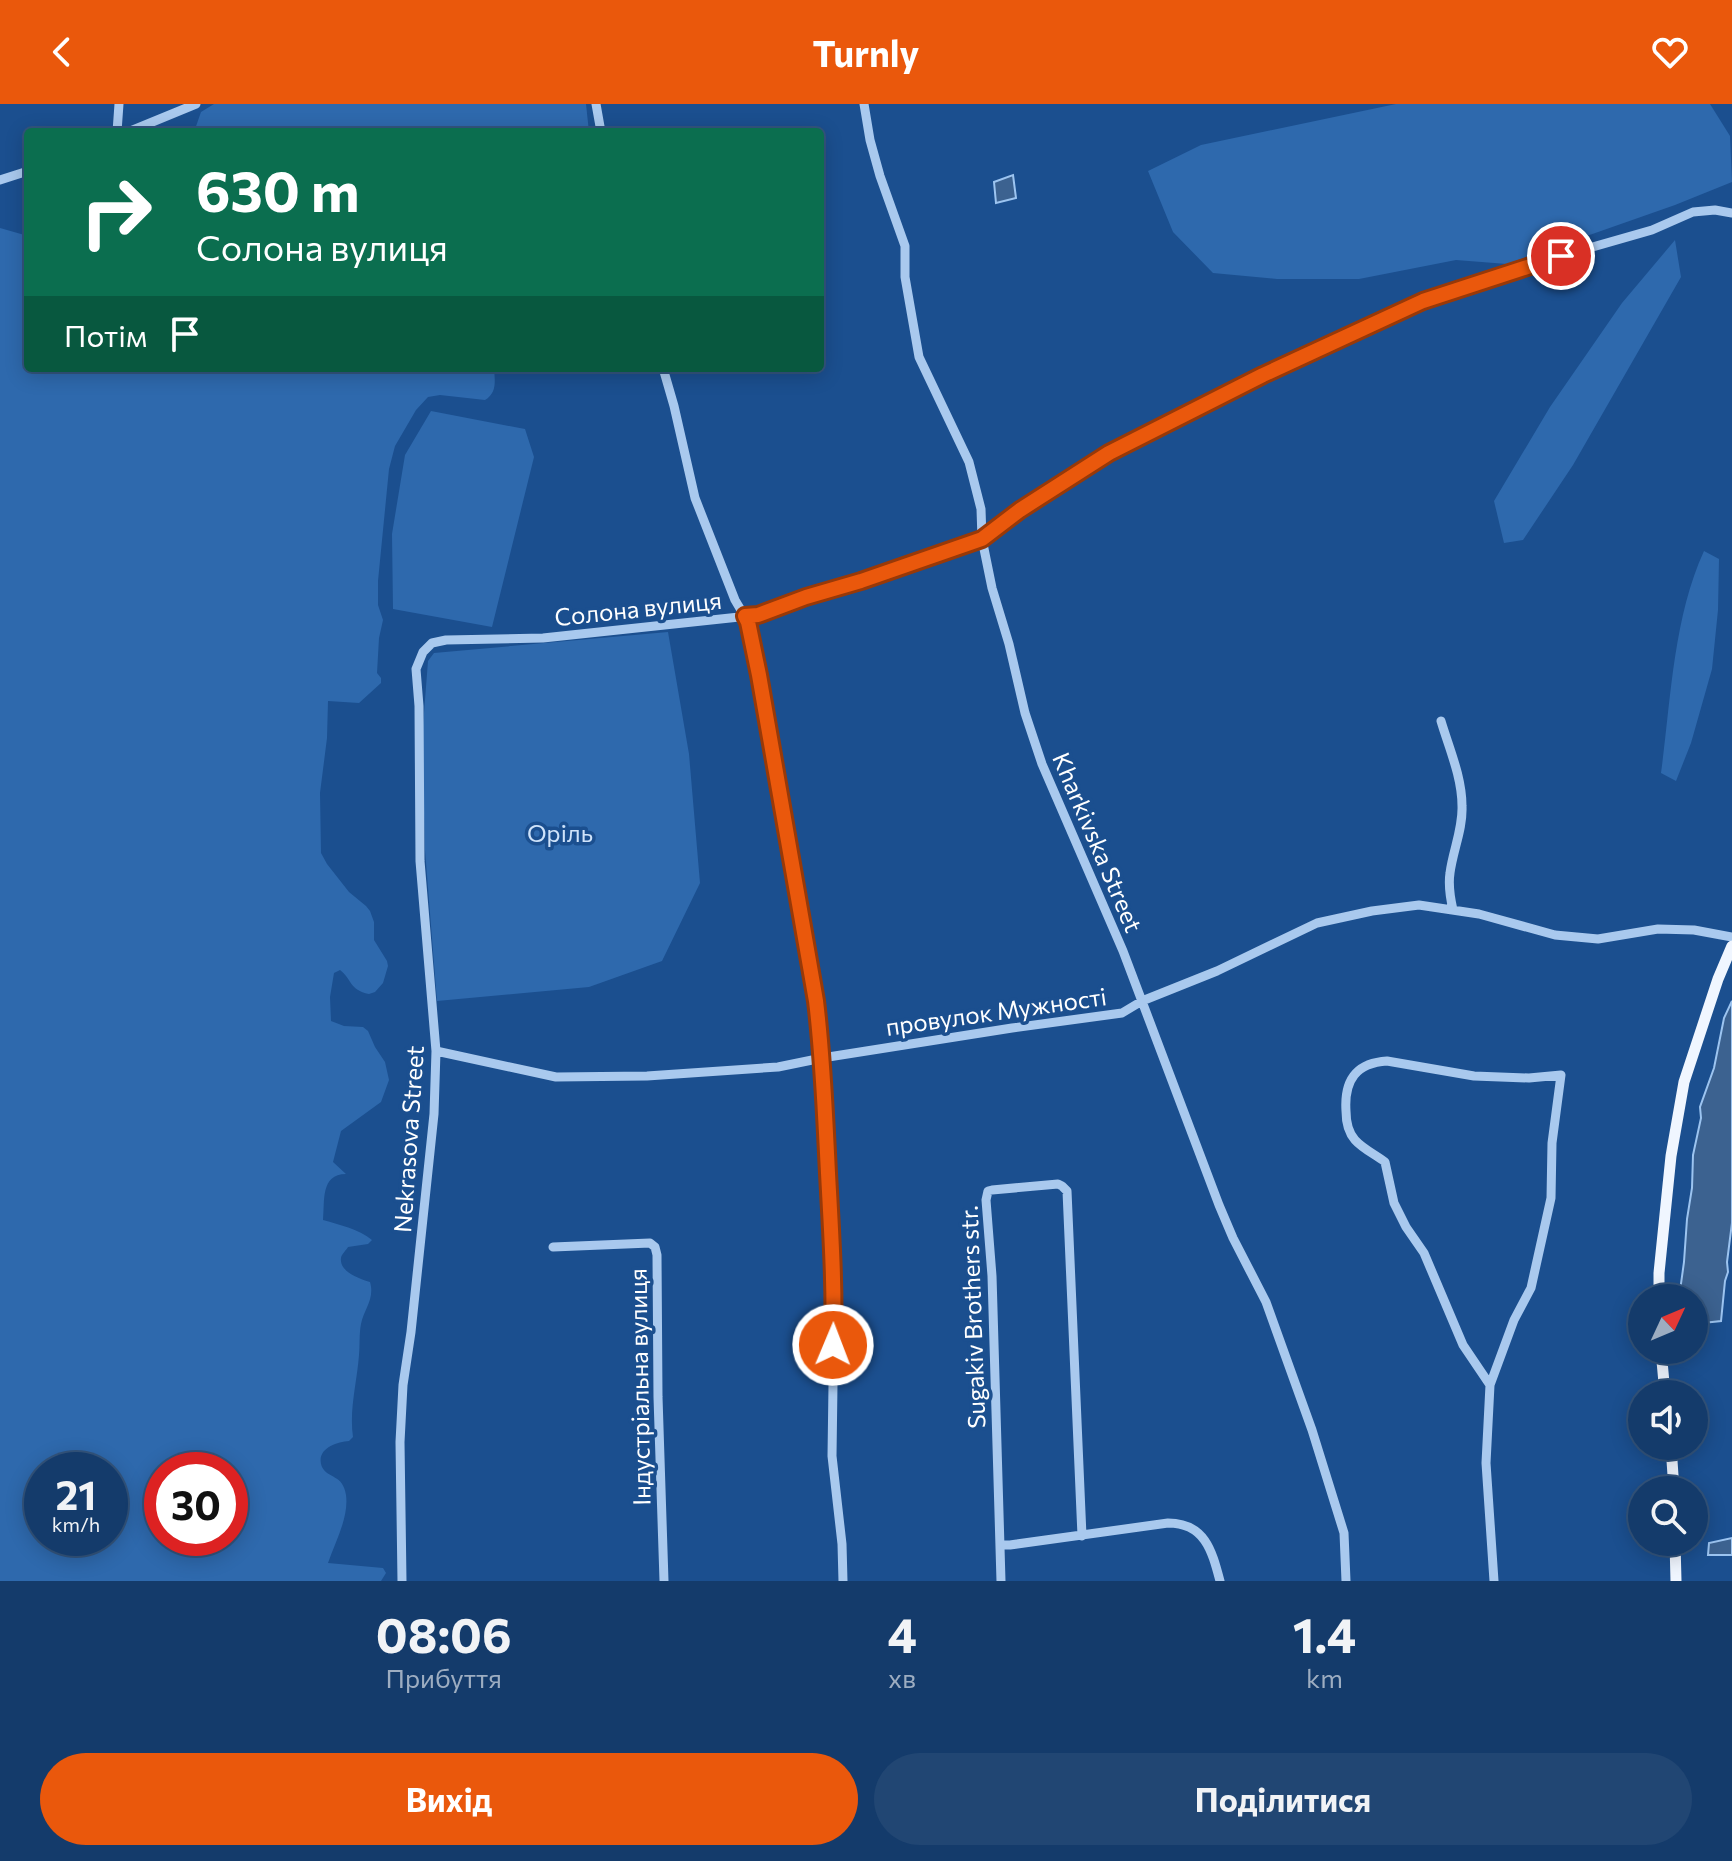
<!DOCTYPE html>
<html lang="uk">
<meta charset="utf-8">
<style>
body{margin:0;font-family:Commissioner,sans-serif;background:#214673;color:#f1f3f6;height:100vh;display:flex;flex-direction:column;font-size:30px;white-space:nowrap}
*{box-sizing:border-box;margin:0}
p{font-size:26px;color:#9dadc1}
.icon{flex:none;width:44px;height:44px;fill:none;stroke:currentColor;stroke-width:2;stroke-linecap:round;stroke-linejoin:round}
.map{position:relative;height:1477px;overflow:hidden}
.sheet{display:flex;flex-direction:column;background:#143b6b;flex:1}
.sheet>*{flex:none}
.hud{position:absolute;left:24px;top:24px;width:800px;height:244px;border-radius:8px;box-shadow:0 4px 20px #0003,0 0 0 2px #33557e;background:#0b6e4f;color:#fff;overflow:hidden}
.needle{width:52px;rotate:46deg}
.fabs{position:absolute;left:1628px;top:1180px;display:grid;gap:16px}
.fabs a{display:grid;place-items:center;width:80px;height:80px;border-radius:50%;background:#143b6b;box-shadow:0 4px 20px #0003,0 0 0 2px #33557e;font-size:40px}
.speed{position:absolute;left:24px;top:1348px;display:flex;gap:16px;font-size:40px;font-weight:700;text-align:center}
.speed>*{display:grid;place-content:center;width:104px;height:104px;border-radius:50%;background:#143b6b;box-shadow:0 4px 20px #0003,0 0 0 2px #33557e;line-height:1}
.speed small{font-size:20px;font-weight:400}
.speed .limit{border:12px solid #d22;background:#fff;color:#111}
.pin{position:absolute;display:grid;place-items:center;width:68px;height:68px;color:#fff;margin:-34px;border:4px solid #fff;border-radius:50%;box-shadow:0 2px 8px #0007}
.me{position:absolute;width:88px;margin:-44px;rotate:1deg;stroke-linejoin:round;filter:drop-shadow(0 0 6px #0008)}
.turn{display:flex;align-items:center;gap:28px;height:168px;padding:0 40px;font-size:36px}
.turn .icon{width:104px;height:104px;stroke-width:2.5}
.turn b{display:block;font-size:56px;line-height:68px}
.then{display:flex;align-items:center;height:76px;padding:0 40px;background:#0003;gap:16px;font-size:30px}
.eta{display:flex;justify-content:space-evenly;align-items:center;height:136px;text-align:center}
.eta b{font-size:48px;font-weight:700;line-height:56px}
.action{display:flex;gap:16px;margin-top:auto;padding:16px 40px}
.action a{flex:1;height:92px;border-radius:48px;background:#ea580c;color:#fff;font-size:32px;font-weight:700;line-height:92px;text-align:center}
.action a+a{background:#214673;color:#f1f3f6}
header{display:flex;justify-content:space-between;align-items:center;height:104px;padding:0 40px;background:#ea580c;color:#fff;font-size:36px;font-weight:700}
.map>svg:first-child{display:block}
.green{fill:#2e69ad;fill-rule:evenodd}
.water{fill:#3c6290;stroke:#9cc4f0;stroke-width:2}
.lines{fill:none;stroke-linecap:round;stroke-linejoin:round}
.minor{stroke:#a9c9ee;stroke-width:9}
.major{stroke:#f0f6ff;stroke-width:11}
.route-casing{stroke:#983908;stroke-width:20}
.route{stroke:#ea580c;stroke-width:14}
.labels{text-anchor:middle;dominant-baseline:central;stroke-width:7;stroke-linejoin:round;paint-order:stroke}
.street-label{font-size:24px;fill:#fff;stroke:#1b4f8f}
.park-label{font-size:24px;fill:#cfe3fa;stroke:#1b4f8f}
</style>
<header><svg class="icon" aria-label="back" viewBox="0 0 24 24"><path d="M15 5l-7 7 7 7"/></svg>Turnly<svg class="icon" aria-label="heart" viewBox="0 0 24 24"><path d="M12 20l-8-8c-3-5 5-10 8-4 3-6 11-1 8 4z"/></svg></header>
<div class="map">
<svg width="1732" height="1477" viewBox="0 0 1732 1477">
<rect width="100%" height="100%" fill="#1b4f8f"/>
<path class="green" d="M214,0H586L589,28H194L201,8Z
M1396,0H1710L1730,32L1732,78L1675,101L1507,160L1456,156L1359,175H1277L1213,169L1173,128L1148,67L1201,41Z
M0,124L28,132V264H494C495,277 497,289 485,296L440,291L428,293L416,306L395,342L389,365L378,477V501L383,516L379,534L377,569L381,574V579L359,599L328,597L327,634L320,689L321,749L327,760L349,788L366,802L370,807L374,818V836L387,857L388,862L383,879L375,888L369,890C349,886 352,875 340,866L334,869L330,893L331,917L344,922L363,923L368,927L375,943L385,958L389,976L381,998L341,1027L333,1058L346,1070C320,1070 325,1098 323,1116C340,1121 359,1125 372,1136L368,1140L348,1143C347,1145 341,1151 341,1154C339,1168 360,1175 370,1178C375,1195 364,1205 361,1220C359,1230 360,1241 359,1251C357,1278 349,1306 353,1333L349,1337C336,1338 315,1345 322,1363C328,1375 343,1370 346,1391C349,1414 335,1438 328,1459L383,1464L386,1469L381,1477H0ZM42,1366H110V1434H42ZM162,1366H230V1434H162Z
M1675,136L1681,173L1573,361L1523,436L1504,439L1494,397L1550,303L1622,199Z
M431,307L525,325L534,353L492,523L393,505L392,430L405,351Z
M1704,447L1719,455L1718,506L1712,565L1691,639L1676,677L1661,669C1671,596 1673,515 1704,447Z
M668,528L689,650L700,779L662,857L589,883L437,897L425,746L422,635L428,557L434,549Z"/>
<path class="water" d="M1013,71L1016,94L996,99L994,78Z
M1732,897V1119L1727,1158L1728,1168L1725,1177L1721,1217L1694,1220V1194H1679L1684,1158L1687,1115L1692,1084L1693,1051L1701,1014L1700,1003L1714,964L1724,914Z
M1732,1434V1451H1708L1709,1439Z"/>
<g class="lines">
<path class="minor" d="M596,0L601,28
M864,0L870,36L880,72L905,142V173L919,253L969,358L981,405L982,435L992,484L1009,540L1025,609L1042,660L1123,847L1219,1101L1233,1134L1266,1198L1312,1326L1344,1429L1346,1477
M117,28L119,0
M128,28L196,0
M0,76L28,67
M663,264L674,302L695,394L735,496L748,518L816,897L821,937L834,1210L832,1352L842,1440L843,1477
M1441,617C1449,644 1462,673 1462,702C1463,725 1453,746 1450,769C1448,782 1450,793 1453,806
M436,947L556,973L647,972L778,963L822,954L1012,924L1122,909L1142,897L1217,867L1317,819L1372,807L1419,801L1479,810L1555,831L1598,835L1658,825L1694,826L1732,833
M553,1143L650,1139L655,1143L657,1151L658,1293L664,1477
M1490,1281L1463,1241L1424,1149L1406,1123L1394,1099L1385,1058C1376,1051 1363,1045 1355,1036C1348,1028 1346,1016 1346,1007C1344,976 1356,959 1387,957L1474,972L1529,974L1561,971L1552,1039L1551,1094L1531,1184L1514,1216L1490,1281L1486,1359L1494,1477
M1000,1441H1010L1168,1419C1205,1419 1212,1447 1220,1477
M402,1477L400,1338L403,1281L411,1228L434,1010L436,947L420,757L419,602L416,565L423,548L432,539L446,536L543,534L758,511L806,493L861,477L982,435L1020,406L1109,349L1263,271L1423,197L1561,152L1652,126L1693,108L1715,106L1732,109
M1001,1477L992,1172L986,1096L988,1087L992,1086L1058,1080L1062,1082L1067,1087L1082,1432"/>
<path class="major" d="M1659,1194V1169L1671,1052L1684,978L1718,875L1732,842
M1661,1246L1665,1290
M1671,1342L1674,1386
M1675,1438L1676,1477"/>
</g>
<g class="lines">
<defs>
<path id="route" d="M833,1241C835,1184 831,1126 828,1069C825,1011 823,954 816,897L759,571L748,518L745,512L758,511L806,493L861,477L982,435L1020,406L1109,349L1263,271L1423,197L1561,152"/>
</defs>
<use href="#route" class="route-casing"/>
<use href="#route" class="route"/>
</g>
<g class="labels">
<g class="street-label">
<text transform="translate(638 504) rotate(-6)">Солона вулиця</text>
<text transform="translate(1098 738) rotate(67)">Kharkivska Street</text>
<text transform="translate(996 907) rotate(-8)">провулок Мужності</text>
<text transform="translate(408 1035) rotate(-86)">Nekrasova Street</text>
<text transform="translate(972 1213) rotate(-92)">Sugakiv Brothers str.</text>
<text transform="translate(639 1283) rotate(-91)">Індустріальна вулиця</text>
</g>
<g class="park-label">
<text x="560" y="728">Оріль</text>
</g>
</g>
</svg>
<div class="fabs">
<a><svg class="needle" viewBox="-14 -14 28 28"><path d="M0-13l5 13h-10z" fill="#e53935"/><path d="M0 13l5-13h-10z" fill="#9dadc1"/></svg></a>
<a><svg class="icon" aria-label="sound" viewBox="0 0 24 24"><path d="M4 9h4l5-4v14l-5-4H4zM17 9q2 3 0 6"/></svg></a>
<a><svg class="icon" aria-label="search" viewBox="0 0 24 24"><circle cx="10" cy="10" r="6"/><path d="M15 15l6 6"/></svg></a>
</div>
<div class="speed"><div>21<small>km/h</small></div><div class="limit">30</div></div>
<div class="pin" style="left:1561px;top:152px;background:#d93025"><svg class="icon" aria-label="arrive" viewBox="0 0 24 24"><path d="M6 21V4h12l-3 4 3 4H6"/></svg></div>
<svg class="me" style="left:833px;top:1241px" viewBox="-20 -20 40 40"><circle r="17" fill="#ea580c" stroke="#fff" stroke-width="3"/><path d="M0-11L8 9 0 5-8 9z" fill="#fff"/></svg>
<div class="hud">
<div class="turn"><svg class="icon" aria-label="right" viewBox="0 0 24 24"><path d="M7 20v-9h11M14 6l5 5-5 5"/></svg><div><b>630 m</b>Солона вулиця</div></div>
<div class="then">Потім<svg class="icon" aria-label="arrive" viewBox="0 0 24 24"><path d="M6 21V4h12l-3 4 3 4H6"/></svg></div>
</div>
</div>
<section class="sheet">
<div class="eta">
<div><b>08:06</b><p>Прибуття</p></div>
<div><b>4</b><p>хв</p></div>
<div><b>1.4</b><p>km</p></div>
</div>
<div class="action"><a>Вихід</a><a>Поділитися</a></div>
</section>
